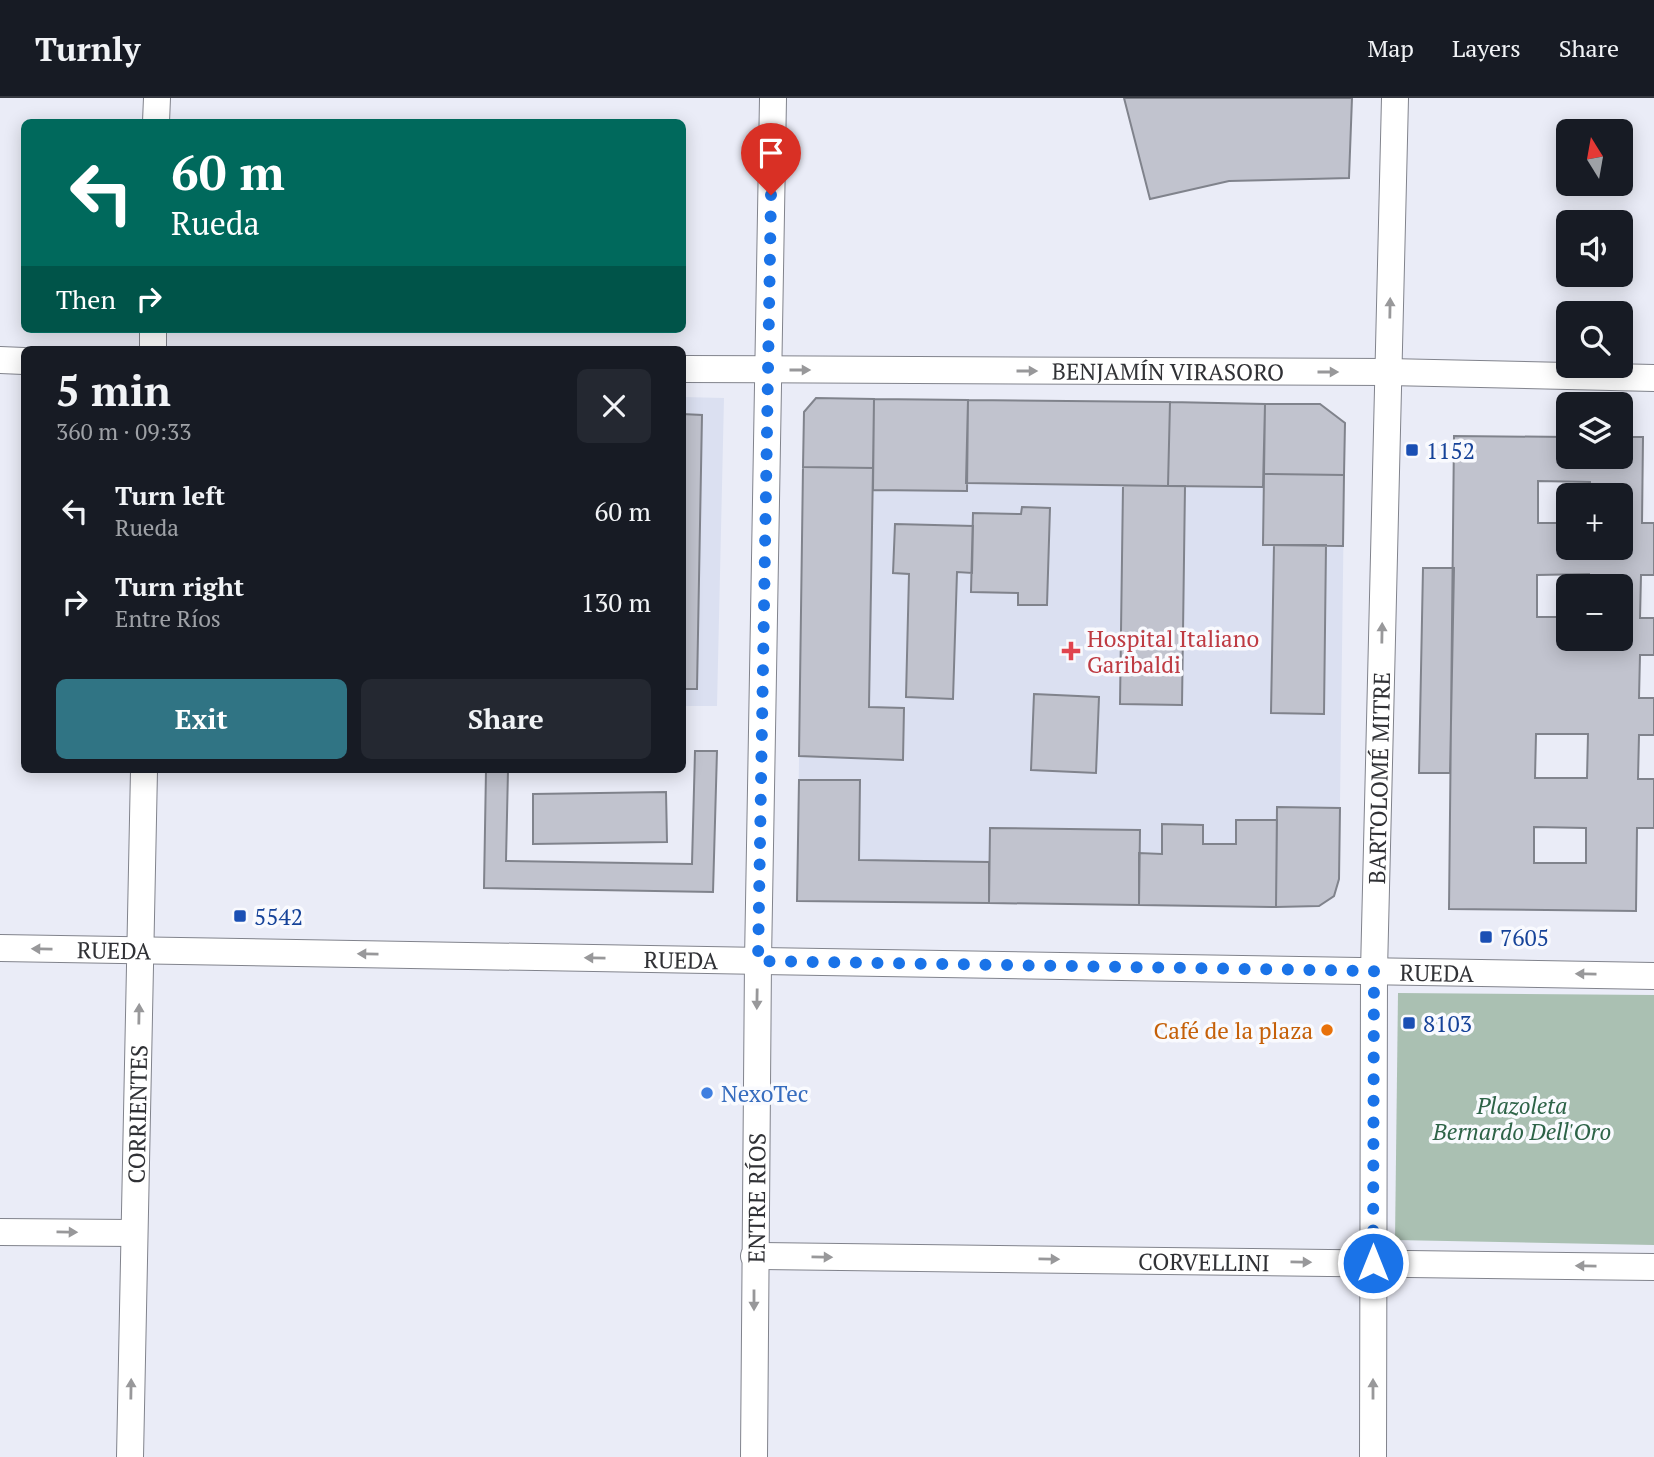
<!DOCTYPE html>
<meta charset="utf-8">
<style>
body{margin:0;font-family:"PT Serif",serif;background:#242831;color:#f1f3f6;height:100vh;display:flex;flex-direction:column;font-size:26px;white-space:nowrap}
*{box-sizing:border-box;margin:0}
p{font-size:23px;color:#9ea1a6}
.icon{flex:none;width:38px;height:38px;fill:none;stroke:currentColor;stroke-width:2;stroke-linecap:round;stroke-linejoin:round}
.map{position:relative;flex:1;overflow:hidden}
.panel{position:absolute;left:21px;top:248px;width:665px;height:427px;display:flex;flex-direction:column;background:#171b24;border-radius:10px;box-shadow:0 4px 18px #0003}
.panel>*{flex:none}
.top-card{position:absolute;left:21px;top:21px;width:665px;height:214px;border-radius:10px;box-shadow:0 4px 18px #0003;background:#00695c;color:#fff;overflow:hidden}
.needle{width:46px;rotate:349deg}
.buttons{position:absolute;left:1556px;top:21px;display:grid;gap:14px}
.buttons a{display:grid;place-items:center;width:77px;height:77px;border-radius:10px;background:#171b24;box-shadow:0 4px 18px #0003;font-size:35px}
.pin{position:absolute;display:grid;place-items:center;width:60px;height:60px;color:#fff;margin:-72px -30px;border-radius:50% 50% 50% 0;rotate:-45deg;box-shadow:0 0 7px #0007}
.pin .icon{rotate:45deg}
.me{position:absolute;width:77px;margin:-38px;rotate:0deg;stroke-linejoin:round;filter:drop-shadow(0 0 5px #0008)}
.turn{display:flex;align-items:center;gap:24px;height:147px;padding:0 35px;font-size:32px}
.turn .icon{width:91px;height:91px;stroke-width:2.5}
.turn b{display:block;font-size:49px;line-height:60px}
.then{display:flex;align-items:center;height:66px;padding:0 35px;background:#0003;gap:14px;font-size:26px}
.round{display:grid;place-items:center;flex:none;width:74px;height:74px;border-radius:10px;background:#242831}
.overview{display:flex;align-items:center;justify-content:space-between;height:119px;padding:0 35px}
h1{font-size:42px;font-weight:600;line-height:52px}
.button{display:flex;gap:14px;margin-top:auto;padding:14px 35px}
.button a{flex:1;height:80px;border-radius:10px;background:#307484;color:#fff;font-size:28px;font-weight:600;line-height:80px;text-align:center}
.button a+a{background:#242831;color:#f1f3f6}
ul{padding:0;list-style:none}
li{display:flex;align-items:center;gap:21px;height:91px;padding:0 35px}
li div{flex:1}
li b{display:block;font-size:26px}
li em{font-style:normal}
header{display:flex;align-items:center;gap:42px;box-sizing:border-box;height:98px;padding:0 35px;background:#171b24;border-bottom:2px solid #363941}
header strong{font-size:33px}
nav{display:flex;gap:38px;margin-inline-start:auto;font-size:24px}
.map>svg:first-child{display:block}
.built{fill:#dbe0f1}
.green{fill:#aac0b2}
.building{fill:#c1c3ce;stroke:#80838c;stroke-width:2;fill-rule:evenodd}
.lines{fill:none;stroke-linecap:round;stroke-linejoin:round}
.minor-casing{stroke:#81838c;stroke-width:28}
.minor{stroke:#fff;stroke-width:26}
.oneway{fill:#98989a}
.route{stroke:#1a73e8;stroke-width:12;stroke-dasharray:0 21.6}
.transit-dot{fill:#1a4fb4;stroke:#f9fafe;stroke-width:2.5}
.health-dot{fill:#e0444e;stroke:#f9fafe;stroke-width:2.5}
.food-dot{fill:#e8710a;stroke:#f9fafe;stroke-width:2.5}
.shop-dot{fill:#3f7fe0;stroke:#f9fafe;stroke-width:2.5}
.labels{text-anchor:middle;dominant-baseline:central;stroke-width:7;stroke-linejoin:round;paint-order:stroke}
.street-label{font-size:23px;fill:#303135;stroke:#f9fafe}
.transit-label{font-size:23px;fill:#164399;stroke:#f9fafe;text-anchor:start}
.health-label{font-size:23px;fill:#be3a42;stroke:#f9fafe;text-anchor:start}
.food-label{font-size:23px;fill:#c56008;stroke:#f9fafe;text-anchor:end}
.shop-label{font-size:23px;fill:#366cbe;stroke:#f9fafe;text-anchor:start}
.park-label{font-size:23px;font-style:italic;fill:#2d6347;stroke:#f9fafe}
</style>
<header>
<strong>Turnly</strong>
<nav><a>Map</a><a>Layers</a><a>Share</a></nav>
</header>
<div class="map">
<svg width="1654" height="1359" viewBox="0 0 1654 1359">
<rect width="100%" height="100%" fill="#eaecf7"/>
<path class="built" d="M683,299L724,300L717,608H683Z
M816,300L1320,306L1345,325L1339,781L1334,798L1319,808L1295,809L797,803L804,314Z"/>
<path class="green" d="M1398,895L1654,897V1147L1395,1142Z"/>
<path class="building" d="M1124,0H1352L1349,80L1229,83L1150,101Z
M816,300L874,301L873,370L803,369L804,314Z
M874,301L968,302L967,393L873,392Z
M968,302L1170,304L1168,388L966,385Z
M1170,304L1265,306L1263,389L1168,388Z
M1265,306H1320L1345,325L1344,377L1264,376Z
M682,316L702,317L697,591H682Z
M1454,338L1568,339V359H1620V339H1643L1642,425H1654V477H1641L1640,520H1654V557H1640L1639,600H1654V637H1639L1638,681H1654V730H1637L1636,813L1449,811ZM1538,383L1590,384V397H1620V450H1568V425H1538ZM1589,476V488H1620V541H1568V519H1537V477ZM1536,636H1588L1587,680H1535ZM1534,729L1586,730V765H1534Z
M803,369L873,370L869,609L904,610L903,662L799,658Z
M1264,376L1344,377L1343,448L1263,447Z
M1123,388H1185L1182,607L1120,606Z
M1022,409L1050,410L1047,507H1018V495L971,494L973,415L1021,416Z
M895,426L973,428L972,475L957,474L953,601L906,599L909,476L893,475Z
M1274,447H1326L1324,616L1271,615Z
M1423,470H1454L1450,675H1419Z
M1034,596L1099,599L1096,675L1031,672Z
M695,653H717L713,794L484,790L486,672H508L506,763L692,766Z
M799,682H860L859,762L989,764V805L797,803Z
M666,694L667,744L533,746V696Z
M1277,709L1340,710L1339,781L1334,798L1319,808L1276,809Z
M1236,722H1277L1276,809L1139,807V755L1162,756V726L1203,727V746H1236Z
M990,730L1140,732L1139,807L989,805Z"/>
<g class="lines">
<defs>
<g id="minor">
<path d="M156,24L157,0"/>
<path d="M153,252V231"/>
<path d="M0,262L24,263"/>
<path id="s1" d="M682,271L1388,274L1654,280"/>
<path id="s2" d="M0,850L1654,878"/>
<path d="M0,1134L134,1135"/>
<path id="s3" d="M754,1158L1654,1169"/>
<path id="s4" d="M130,1359L144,672"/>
<path id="s5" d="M754,1359L758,863L773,0"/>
<path id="s6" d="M1373,1359L1374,873L1395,0"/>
</g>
</defs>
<use href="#minor" class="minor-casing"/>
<use href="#minor" class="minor"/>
</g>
<defs><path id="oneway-solid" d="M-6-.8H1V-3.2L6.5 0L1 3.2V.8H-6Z" transform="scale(1.75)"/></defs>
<g class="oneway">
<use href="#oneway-solid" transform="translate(1390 210) rotate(-89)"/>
<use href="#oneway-solid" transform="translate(800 272)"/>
<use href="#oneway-solid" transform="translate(1027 273)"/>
<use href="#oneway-solid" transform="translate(1328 274)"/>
<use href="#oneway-solid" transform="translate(1382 535) rotate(-89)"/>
<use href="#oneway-solid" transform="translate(42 851) rotate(-179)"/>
<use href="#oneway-solid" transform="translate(368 856) rotate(-179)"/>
<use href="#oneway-solid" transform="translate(595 860) rotate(-179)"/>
<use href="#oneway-solid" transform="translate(1586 876) rotate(-179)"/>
<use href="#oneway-solid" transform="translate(757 901) rotate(91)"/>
<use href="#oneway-solid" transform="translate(139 916) rotate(-89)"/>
<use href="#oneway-solid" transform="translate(67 1134) rotate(1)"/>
<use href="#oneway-solid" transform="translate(822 1159) rotate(1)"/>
<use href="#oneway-solid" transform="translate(1049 1161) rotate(1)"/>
<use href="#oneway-solid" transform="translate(1301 1164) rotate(1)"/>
<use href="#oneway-solid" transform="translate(1586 1168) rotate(-179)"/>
<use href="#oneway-solid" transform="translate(754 1202) rotate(90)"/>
<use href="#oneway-solid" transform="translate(131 1291) rotate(-89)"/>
<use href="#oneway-solid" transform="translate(1373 1291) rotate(-90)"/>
</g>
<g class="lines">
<path class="route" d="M771,97L758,863L1374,873L1373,1165"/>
</g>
<g class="transit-dot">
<rect x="1405" y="345" width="14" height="14" rx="3.5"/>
<rect x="233" y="811" width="14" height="14" rx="3.5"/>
<rect x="1479" y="832" width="14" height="14" rx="3.5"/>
<rect x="1402" y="918" width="14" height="14" rx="3.5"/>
</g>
<path class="health-dot" d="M1067.5 542.5h7v7h7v7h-7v7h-7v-7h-7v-7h7z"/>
<circle class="food-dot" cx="1327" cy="932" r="7"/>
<circle class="shop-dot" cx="707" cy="995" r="7"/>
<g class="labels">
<g class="street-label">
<text stroke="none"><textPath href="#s1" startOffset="486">BENJAMÍN VIRASORO</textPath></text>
<text stroke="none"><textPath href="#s6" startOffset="679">BARTOLOMÉ MITRE</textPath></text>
<text stroke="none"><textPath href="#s2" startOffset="114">RUEDA</textPath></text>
<text stroke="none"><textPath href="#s2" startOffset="681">RUEDA</textPath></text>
<text stroke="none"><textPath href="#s2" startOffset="1437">RUEDA</textPath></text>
<text stroke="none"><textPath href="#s4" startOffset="343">CORRIENTES</textPath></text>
<text stroke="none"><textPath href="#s5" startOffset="259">ENTRE RÍOS</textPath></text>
<text stroke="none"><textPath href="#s3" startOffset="450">CORVELLINI</textPath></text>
</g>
<g class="transit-label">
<text x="1426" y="352">1152</text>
<text x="254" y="818">5542</text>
<text x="1500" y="839">7605</text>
<text x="1423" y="925">8103</text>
</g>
<g class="health-label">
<text x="1087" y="540">Hospital Italiano<tspan x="1087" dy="26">Garibaldi</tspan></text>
</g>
<g class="food-label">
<text x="1313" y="932">Café de la plaza</text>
</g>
<g class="shop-label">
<text x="721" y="995">NexoTec</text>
</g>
<g class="park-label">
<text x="1522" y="1007">Plazoleta<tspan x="1522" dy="26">Bernardo Dell'Oro</tspan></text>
</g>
</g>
</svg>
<div class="buttons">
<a><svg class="needle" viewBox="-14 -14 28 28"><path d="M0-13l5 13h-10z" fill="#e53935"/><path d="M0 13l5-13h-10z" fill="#9ea1a6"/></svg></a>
<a><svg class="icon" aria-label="sound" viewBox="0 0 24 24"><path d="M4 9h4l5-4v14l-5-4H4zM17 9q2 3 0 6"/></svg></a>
<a><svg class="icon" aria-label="search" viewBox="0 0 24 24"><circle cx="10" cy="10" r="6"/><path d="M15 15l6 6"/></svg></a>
<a><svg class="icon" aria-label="layers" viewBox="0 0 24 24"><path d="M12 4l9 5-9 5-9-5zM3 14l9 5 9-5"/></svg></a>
<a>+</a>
<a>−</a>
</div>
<div class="pin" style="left:771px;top:97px;background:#d93025"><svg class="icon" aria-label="arrive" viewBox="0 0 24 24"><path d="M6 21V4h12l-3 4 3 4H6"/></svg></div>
<svg class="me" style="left:1373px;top:1165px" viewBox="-20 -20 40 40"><circle r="17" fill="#1a73e8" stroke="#fff" stroke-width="3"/><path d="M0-11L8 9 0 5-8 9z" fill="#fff"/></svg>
<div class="top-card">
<div class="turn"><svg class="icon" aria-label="left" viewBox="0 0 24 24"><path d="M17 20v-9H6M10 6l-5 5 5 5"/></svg><div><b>60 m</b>Rueda</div></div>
<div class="then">Then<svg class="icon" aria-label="right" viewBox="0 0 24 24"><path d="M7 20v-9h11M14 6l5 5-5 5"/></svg></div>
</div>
<section class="panel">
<div class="overview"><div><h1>5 min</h1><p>360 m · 09:33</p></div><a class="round"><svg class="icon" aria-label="close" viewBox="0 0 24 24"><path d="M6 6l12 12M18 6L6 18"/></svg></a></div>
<ul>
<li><svg class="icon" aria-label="left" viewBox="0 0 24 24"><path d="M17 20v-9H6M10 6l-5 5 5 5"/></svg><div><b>Turn left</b><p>Rueda</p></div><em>60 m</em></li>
<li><svg class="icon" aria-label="right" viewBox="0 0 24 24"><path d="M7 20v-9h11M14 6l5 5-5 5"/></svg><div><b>Turn right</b><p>Entre Ríos</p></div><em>130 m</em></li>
</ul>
<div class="button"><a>Exit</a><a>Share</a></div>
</section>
</div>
